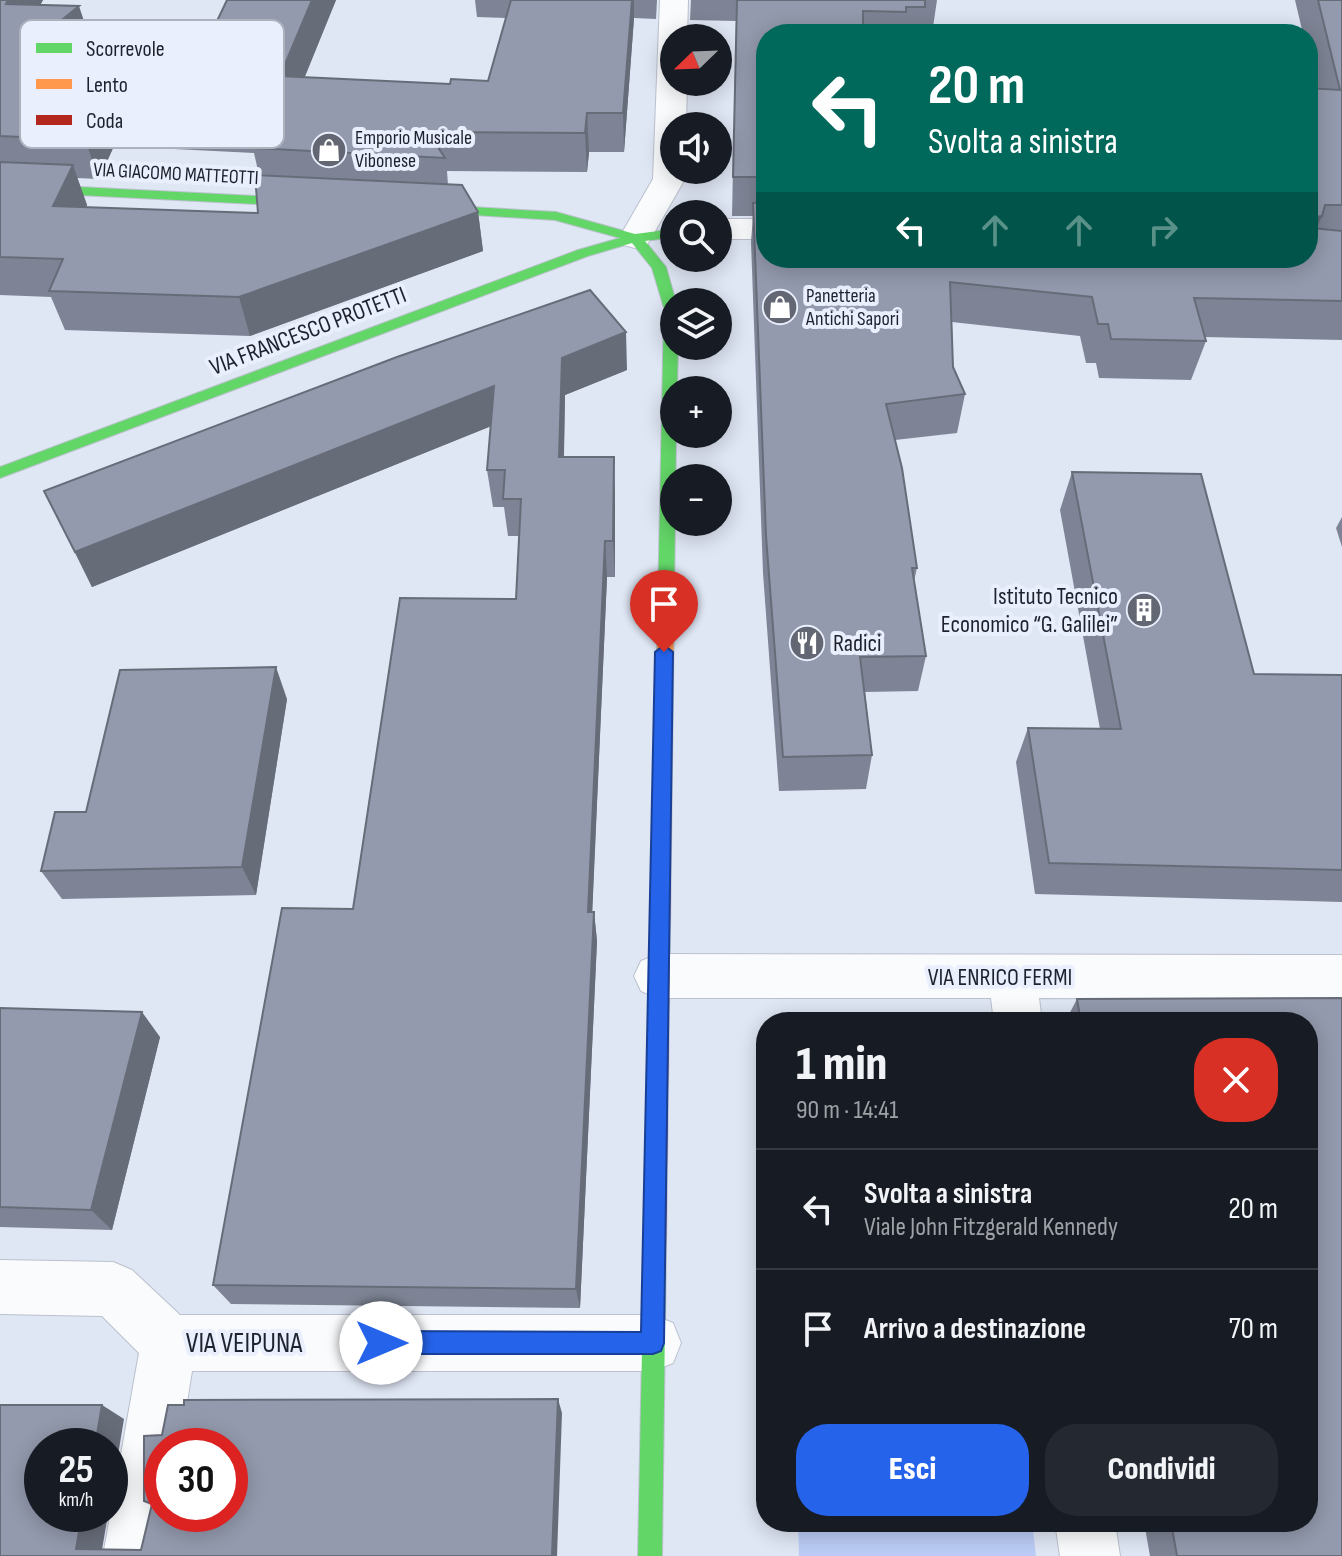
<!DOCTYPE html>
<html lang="it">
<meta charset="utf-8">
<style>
body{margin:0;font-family:"Sofia Sans Condensed",sans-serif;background:#242831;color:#f1f3f6;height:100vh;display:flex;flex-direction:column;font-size:30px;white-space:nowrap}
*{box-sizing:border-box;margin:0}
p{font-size:26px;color:#9ea1a6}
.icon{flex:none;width:44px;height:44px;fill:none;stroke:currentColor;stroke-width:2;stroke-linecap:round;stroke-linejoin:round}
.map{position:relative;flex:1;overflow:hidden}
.drawer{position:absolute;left:756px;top:1012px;width:562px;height:520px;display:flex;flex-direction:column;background:#171b24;border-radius:32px;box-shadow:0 4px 20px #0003}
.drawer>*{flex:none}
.guide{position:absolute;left:756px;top:24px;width:562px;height:244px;border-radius:32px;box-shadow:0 4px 20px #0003;background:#00695c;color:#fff;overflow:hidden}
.needle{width:52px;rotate:247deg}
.fabs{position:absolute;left:660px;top:24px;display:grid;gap:16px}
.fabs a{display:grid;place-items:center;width:72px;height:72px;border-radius:50%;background:#171b24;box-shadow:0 4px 20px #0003;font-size:40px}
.speed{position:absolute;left:24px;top:1428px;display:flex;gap:16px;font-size:40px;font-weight:700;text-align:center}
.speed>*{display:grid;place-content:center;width:104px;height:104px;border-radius:50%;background:#171b24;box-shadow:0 4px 20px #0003;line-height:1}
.speed small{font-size:20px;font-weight:400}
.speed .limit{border:12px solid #d22;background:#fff;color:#111}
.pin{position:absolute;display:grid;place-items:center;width:68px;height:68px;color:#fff;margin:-82px -34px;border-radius:50% 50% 50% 0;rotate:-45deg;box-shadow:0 0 8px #0007}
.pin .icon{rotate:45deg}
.me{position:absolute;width:88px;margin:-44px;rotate:90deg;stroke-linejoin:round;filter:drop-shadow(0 0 6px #0008)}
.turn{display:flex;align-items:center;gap:28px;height:168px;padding:0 40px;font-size:36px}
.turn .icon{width:104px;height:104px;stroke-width:2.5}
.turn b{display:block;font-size:56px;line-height:68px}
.lanes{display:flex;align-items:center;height:76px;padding:0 40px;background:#0003;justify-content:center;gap:40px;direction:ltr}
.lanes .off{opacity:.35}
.round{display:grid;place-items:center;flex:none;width:84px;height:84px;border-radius:32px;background:#242831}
.headline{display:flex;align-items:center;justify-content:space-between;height:136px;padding:0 40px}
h1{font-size:48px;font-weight:800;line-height:60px}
.cta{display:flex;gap:16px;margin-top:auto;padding:16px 40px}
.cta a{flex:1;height:92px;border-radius:32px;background:#2563eb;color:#fff;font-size:32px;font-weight:800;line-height:92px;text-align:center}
.cta a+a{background:#242831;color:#f1f3f6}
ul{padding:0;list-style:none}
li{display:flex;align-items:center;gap:24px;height:120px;padding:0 40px;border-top:2px solid #363941}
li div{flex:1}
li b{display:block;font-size:30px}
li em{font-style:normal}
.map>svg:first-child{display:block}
.green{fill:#bbccf6}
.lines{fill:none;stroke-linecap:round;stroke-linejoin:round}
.street-casing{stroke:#bbc1cd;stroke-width:2}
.fast-casing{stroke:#bbc1cd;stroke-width:2}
.slow-casing{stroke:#bbc1cd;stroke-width:2}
.jam-casing{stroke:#bbc1cd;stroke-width:2}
.street{fill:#fafbfd;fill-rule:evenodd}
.fast{fill:#63d668;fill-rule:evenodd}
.slow{fill:#ff974d;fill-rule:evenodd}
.jam{fill:#b3261e;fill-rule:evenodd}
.wall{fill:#7e8495;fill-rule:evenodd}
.shaded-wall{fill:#676c79}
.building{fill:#939aad;stroke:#676c79;stroke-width:2;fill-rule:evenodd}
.route{fill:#2563eb;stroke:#184099;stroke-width:2}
.labels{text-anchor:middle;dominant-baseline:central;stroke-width:8;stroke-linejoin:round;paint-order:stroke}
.far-poi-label{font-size:20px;fill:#1e222e;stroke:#eaeffd;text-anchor:start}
.far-street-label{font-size:20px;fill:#1e222e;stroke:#eaeffd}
.street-label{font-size:24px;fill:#1e222e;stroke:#eaeffd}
.poi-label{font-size:24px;fill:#1e222e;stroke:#eaeffd;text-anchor:end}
.near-street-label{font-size:28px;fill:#1e222e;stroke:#eaeffd}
.key{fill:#eaeffd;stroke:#adb2bf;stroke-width:2}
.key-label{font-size:22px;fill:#1e222e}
</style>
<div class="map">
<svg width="1342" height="1556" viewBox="0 0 1342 1556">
<rect width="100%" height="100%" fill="#dfe6f4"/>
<path class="green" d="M798,1522H1032L1036,1556H799Z"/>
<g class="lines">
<defs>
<path id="street" d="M660,0H688L687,38H674V82H687L686,126H674V170H685V179L647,245L635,248L623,245L619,238L653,179Z
M718,219H766V239H718Z
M658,954L1342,955V999L1039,998L1042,1022H994L991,998H658L641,991L634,976L641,961Z
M0,1260L113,1262L132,1270L180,1315H653L673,1323L681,1343L673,1363L653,1371H192L180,1446H162V1514H170L163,1556H103L139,1353L102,1316L0,1314Z
M1055,1522H1115L1120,1556H1060Z"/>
<path id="fast" d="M0,183L317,199L324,203L317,207L0,191Z
M418,204L556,212L635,234L674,229V237L645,241L666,267L676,302H674V346H678L677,390H674V434H676L674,603L672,607H660L658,603L664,308L652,268L632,243L588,256L0,478V467L578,250L620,238L555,220L413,211V205Z
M655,1237L663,1240L666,1248L662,1556H638L644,1248L647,1240Z"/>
<path id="slow" d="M666,597L674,603L671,853L669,859L662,861L655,859L653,853L658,603Z"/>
<path id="jam" d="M662,845L669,847L671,853L666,1248L663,1256L655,1259L647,1256L644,1248L653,853L655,847Z"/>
</defs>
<use href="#street" class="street-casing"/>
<use href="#fast" class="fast-casing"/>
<use href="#slow" class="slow-casing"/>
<use href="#jam" class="jam-casing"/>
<use href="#street" class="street"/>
<use href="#fast" class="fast"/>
<use href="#slow" class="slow"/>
<use href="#jam" class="jam"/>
</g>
<path class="wall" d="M0,0H43L40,5L90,37L207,42L336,0L304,78L450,84L488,81L506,18L477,17L475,0H657L656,19L634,18L624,152H589L587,172L447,171L448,185L478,212L483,251L250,336L65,330L51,297L0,295ZM114,146L254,153L259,175L258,213L86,207L87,205L77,178L99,179Z
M691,0H937L932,34H766V258H1308L1315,89L1308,56V34H1303L1295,0H1342V340L1204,337L1206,341L1191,380L1099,378L1096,363H1086L1080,336L952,322L953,367L965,394L957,433L895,440L917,568L914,581L926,656L918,691L865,692L872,755L866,789L779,791L763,573L751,242L753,216H732L736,21L690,20Z
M627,370L565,395L564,457L615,493V577H607L592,912H594L597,941L580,1308L231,1304L213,1285L353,909L516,599L519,536H508L504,507H493L487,470L491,426L92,587L44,491Z
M1072,472L1254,674L1342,675V902L1035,894L1016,762L1028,728L1100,729L1060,510Z
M1342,517V547L1336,528Z
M287,699L256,895L62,899L41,871L86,812Z
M1342,998V1556H1150L1144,1522H1308V1022H1065L1077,999Z
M0,1008L160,1037L112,1230L0,1227Z"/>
<path class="shaded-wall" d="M8,0H43L20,42L6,4Z
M312,0H336L289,116L280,76Z
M632,0H634V18L624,152L623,113Z
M79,6L92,45L43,35Z
M101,107L114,146L99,179L85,140Z
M587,113L589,152L587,172L585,133Z
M73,165L87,205L68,245L53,206Z
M478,212L483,251L250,336L239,297Z
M1322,216L1308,248V218Z
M626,332L627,370L565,395L563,494L559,457L562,358Z
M494,386L499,423L92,587L75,552Z
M614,457L615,493V577L613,541Z
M605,541L607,577L591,941L588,912Z
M276,667L287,699L256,895L242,867Z
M594,912L597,941L580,1308L576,1289Z
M142,1012L160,1037L112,1230L91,1210Z
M558,1399L562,1413L557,1556H552Z
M102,1405L124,1419L110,1503V1446H95Z
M82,1514H108L101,1556L76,1549Z"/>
<path class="building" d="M0,0H8L6,4L79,6L43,35L207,42L227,0H312L280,76L450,84L451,79L488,81L511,0H632L623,113H587L585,133L428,132L445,158L252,148L250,114L101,107L85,140L0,136Z
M737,0H925V7H906V12L863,11V34H766V177H733Z
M1318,0H1342V205H1325L1322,216L1308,218V88L1340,90Z
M0,162L73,165L53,206L258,213L255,175L462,185L478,212L239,297L49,291L63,259L0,257Z
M766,202V258H1308V222L1312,228L1342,231V301L1194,298L1206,341L1111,339L1108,324H1098L1092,297L950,282L953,367L965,394L886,404L902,468L917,568H912L926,656L860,657L872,755L783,757L766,536L753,203Z
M590,290L626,332L562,358L559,457H614L613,541H605L588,912H594L576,1289L213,1285L282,908L353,909L400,598L516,599L521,499H503L505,470H487L494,386L75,552L44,491L397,357Z
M1072,472L1201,474L1254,674L1342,675V870L1049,863L1028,728L1121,729Z
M276,667L242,867L41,871L55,812H86L120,670Z
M1342,998V1556H1177L1171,1522H1308V1022H1081L1077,999Z
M0,1008L142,1012L91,1210L0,1207Z
M558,1399L552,1556H0V1405H102L95,1446H42V1514H82L76,1549L141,1550L152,1504L144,1501V1436L162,1435L168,1405H184V1400ZM162,1446H230V1514H162Z"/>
<path class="route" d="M664,645L673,652L664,1343L661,1351L653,1354H381L373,1351L369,1343L373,1335L381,1331L641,1332L655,652Z"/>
<defs>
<symbol id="shop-disc" viewBox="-11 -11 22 22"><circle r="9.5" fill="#626773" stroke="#eaeffd"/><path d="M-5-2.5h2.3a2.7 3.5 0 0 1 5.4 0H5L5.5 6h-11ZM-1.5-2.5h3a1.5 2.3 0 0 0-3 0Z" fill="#fff"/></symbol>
<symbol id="building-disc" viewBox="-11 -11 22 22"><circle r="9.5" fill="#626773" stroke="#eaeffd"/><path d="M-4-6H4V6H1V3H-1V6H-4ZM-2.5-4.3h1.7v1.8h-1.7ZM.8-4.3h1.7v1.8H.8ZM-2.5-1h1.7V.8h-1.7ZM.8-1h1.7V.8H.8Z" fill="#fff"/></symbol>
<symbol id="restaurant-disc" viewBox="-11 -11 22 22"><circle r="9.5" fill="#626773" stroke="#eaeffd"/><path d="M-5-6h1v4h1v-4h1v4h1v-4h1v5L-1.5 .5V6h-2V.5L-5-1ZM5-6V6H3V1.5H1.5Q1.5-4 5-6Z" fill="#fff"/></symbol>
</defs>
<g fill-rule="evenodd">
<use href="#shop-disc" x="309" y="130" width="40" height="40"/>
<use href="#shop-disc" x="760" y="287" width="40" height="40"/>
<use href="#building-disc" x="1124" y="590" width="40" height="40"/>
<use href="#restaurant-disc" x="787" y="623" width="40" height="40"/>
</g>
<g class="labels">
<g class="far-poi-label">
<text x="355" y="138">Emporio Musicale<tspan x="355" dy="23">Vibonese</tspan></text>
<text x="806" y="296">Panetteria<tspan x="806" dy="23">Antichi Sapori</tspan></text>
</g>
<g class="far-street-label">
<text transform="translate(176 174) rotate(3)">VIA GIACOMO MATTEOTTI</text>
</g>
<g class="street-label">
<text transform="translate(308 331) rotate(-21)">VIA FRANCESCO PROTETTI</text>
<text x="1000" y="977">VIA ENRICO FERMI</text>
</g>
<g class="poi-label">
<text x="1118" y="596">Istituto Tecnico<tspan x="1118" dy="28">Economico “G. Galilei”</tspan></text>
<text x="833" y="643" text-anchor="start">Radici</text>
</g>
<g class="near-street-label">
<text x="244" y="1343">VIA VEIPUNA</text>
</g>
</g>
<rect x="20" y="20" width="264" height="128" rx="12" class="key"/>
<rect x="36" y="43" width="36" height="10" fill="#63d668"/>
<rect x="36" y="79" width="36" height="10" fill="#ff974d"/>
<rect x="36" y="115" width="36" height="10" fill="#b3261e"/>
<g class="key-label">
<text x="86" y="56">Scorrevole</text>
<text x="86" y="92">Lento</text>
<text x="86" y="128">Coda</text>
</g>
</svg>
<div class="fabs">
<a><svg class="needle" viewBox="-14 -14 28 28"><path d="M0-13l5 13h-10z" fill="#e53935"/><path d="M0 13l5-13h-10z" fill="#9ea1a6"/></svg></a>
<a><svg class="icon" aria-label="sound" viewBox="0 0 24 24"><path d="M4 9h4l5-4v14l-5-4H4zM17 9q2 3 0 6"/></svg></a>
<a><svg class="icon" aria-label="search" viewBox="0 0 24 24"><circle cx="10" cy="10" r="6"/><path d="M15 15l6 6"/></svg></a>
<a><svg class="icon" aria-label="layers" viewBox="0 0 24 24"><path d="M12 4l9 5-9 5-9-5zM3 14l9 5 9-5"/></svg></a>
<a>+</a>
<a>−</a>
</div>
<div class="speed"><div>25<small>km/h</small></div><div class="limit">30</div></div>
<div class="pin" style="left:664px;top:652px;background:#d93025"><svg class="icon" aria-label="arrive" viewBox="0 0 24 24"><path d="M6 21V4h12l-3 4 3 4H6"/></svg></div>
<svg class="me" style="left:381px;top:1343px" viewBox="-20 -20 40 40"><circle r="19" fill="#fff"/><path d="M0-13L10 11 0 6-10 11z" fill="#2563eb"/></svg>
<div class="guide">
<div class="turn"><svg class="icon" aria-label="left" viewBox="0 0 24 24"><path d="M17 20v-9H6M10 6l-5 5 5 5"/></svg><div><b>20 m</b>Svolta a sinistra</div></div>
<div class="lanes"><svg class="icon" aria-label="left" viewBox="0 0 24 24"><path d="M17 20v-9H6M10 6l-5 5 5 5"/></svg><svg class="icon off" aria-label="ahead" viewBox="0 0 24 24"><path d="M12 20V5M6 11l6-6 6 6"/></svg><svg class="icon off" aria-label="ahead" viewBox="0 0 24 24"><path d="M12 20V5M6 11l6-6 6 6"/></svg><svg class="icon off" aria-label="right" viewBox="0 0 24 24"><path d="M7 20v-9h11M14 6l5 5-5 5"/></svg></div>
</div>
<section class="drawer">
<div class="headline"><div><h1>1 min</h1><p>90 m · 14:41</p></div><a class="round" style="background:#d93025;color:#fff"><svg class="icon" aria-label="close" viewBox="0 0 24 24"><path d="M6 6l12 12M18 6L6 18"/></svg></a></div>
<ul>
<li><svg class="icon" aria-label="left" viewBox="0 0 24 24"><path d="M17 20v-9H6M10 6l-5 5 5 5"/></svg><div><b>Svolta a sinistra</b><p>Viale John Fitzgerald Kennedy</p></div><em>20 m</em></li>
<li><svg class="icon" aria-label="arrive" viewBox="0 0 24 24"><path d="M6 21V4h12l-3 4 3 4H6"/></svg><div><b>Arrivo a destinazione</b></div><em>70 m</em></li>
</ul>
<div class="cta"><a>Esci</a><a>Condividi</a></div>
</section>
</div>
